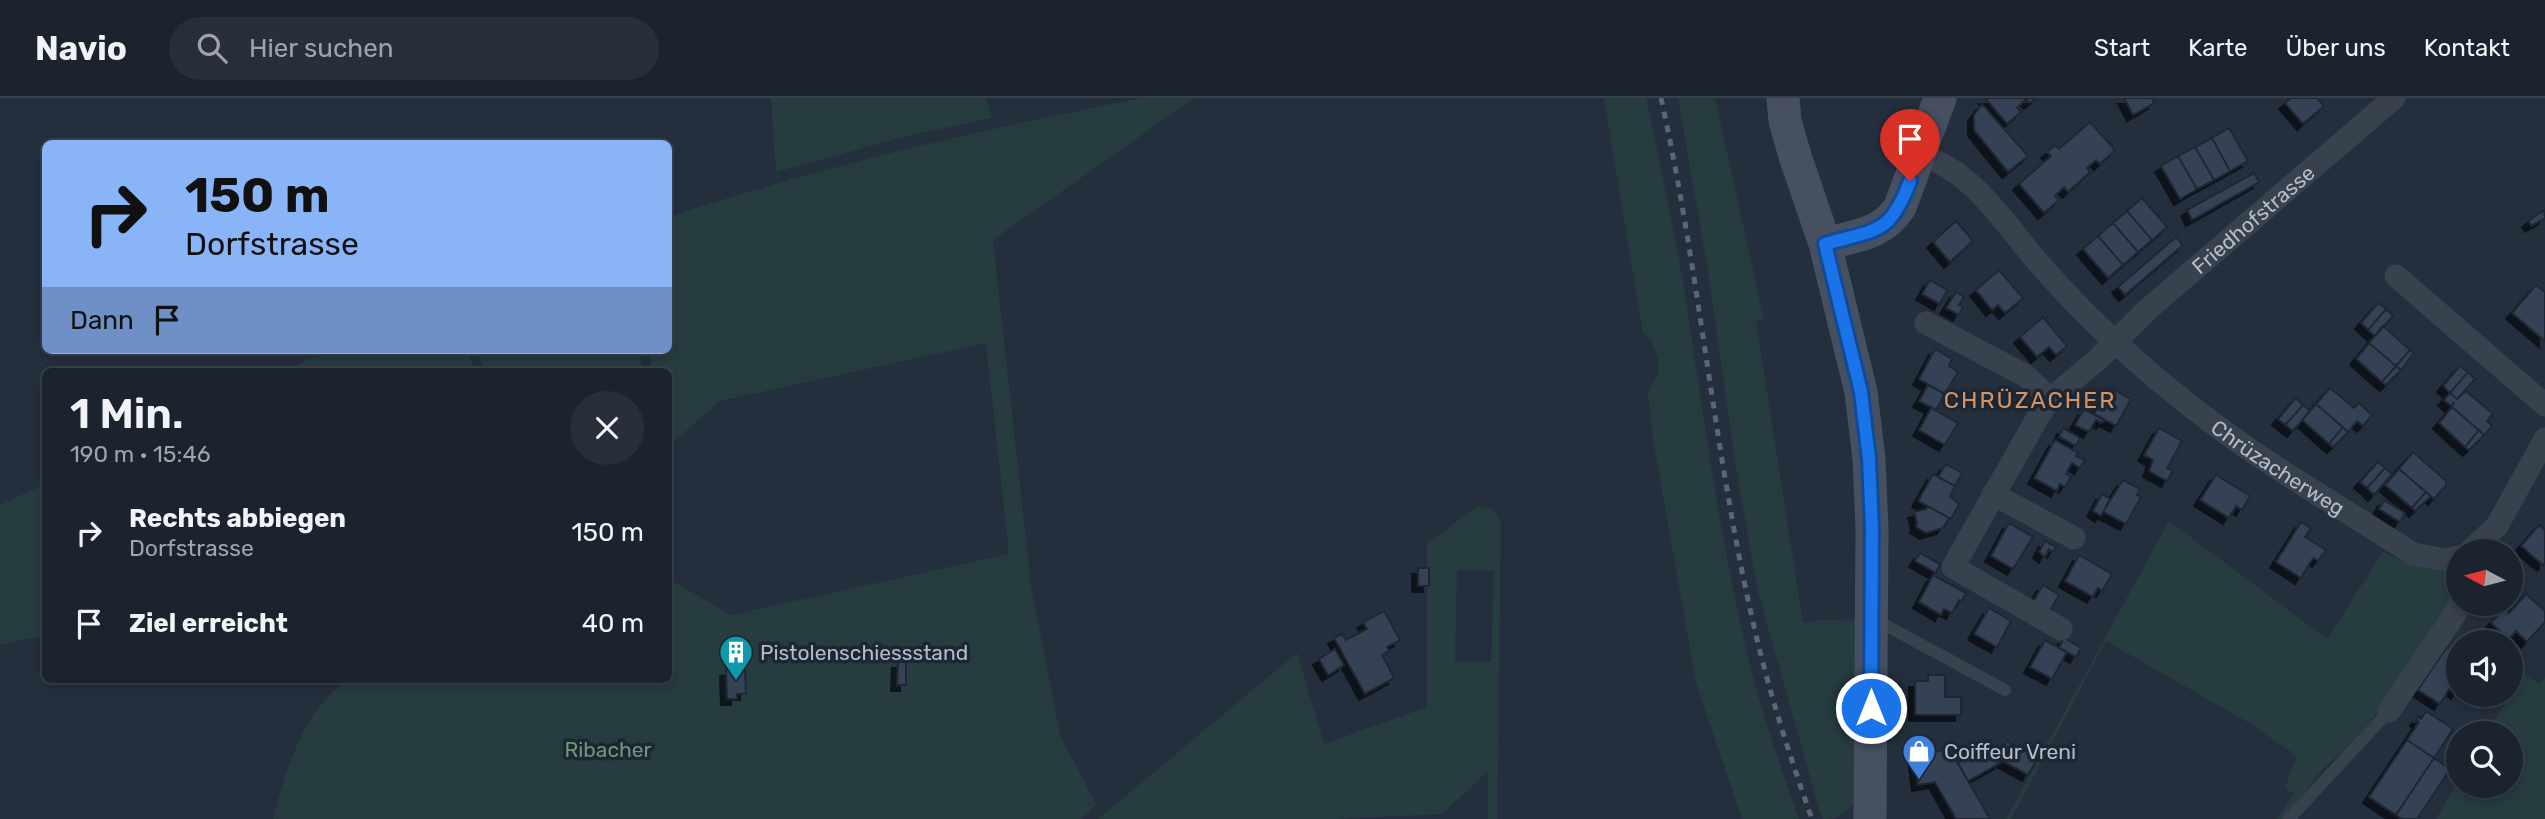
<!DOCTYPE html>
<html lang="de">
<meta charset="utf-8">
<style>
body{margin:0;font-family:Rubik,sans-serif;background:#282f3a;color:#f1f3f6;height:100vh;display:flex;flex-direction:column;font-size:26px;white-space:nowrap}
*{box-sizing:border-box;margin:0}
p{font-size:23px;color:#a0a4aa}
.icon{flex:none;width:38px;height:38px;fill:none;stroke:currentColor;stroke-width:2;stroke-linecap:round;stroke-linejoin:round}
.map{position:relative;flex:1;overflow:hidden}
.panel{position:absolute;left:42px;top:270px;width:630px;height:315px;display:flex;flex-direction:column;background:#1b232e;border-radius:10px;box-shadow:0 4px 10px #0003,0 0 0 2px #39404a}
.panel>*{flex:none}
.banner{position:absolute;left:42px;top:42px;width:630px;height:214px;border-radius:10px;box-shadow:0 4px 10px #0003,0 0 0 2px #39404a;background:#8ab4f8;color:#111;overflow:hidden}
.needle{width:46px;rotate:277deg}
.tools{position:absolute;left:2446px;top:441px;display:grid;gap:14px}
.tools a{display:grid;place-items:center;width:77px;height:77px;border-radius:50%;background:#1b232e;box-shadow:0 4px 10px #0003,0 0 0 2px #39404a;font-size:35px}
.pin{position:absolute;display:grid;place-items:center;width:60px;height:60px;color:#fff;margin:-72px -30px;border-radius:50% 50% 50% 0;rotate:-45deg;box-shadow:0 0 7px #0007}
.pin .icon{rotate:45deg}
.me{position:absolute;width:77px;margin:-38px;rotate:0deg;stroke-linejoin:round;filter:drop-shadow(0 0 5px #0008)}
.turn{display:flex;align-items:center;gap:24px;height:147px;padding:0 28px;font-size:32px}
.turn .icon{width:91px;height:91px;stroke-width:2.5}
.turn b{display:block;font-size:49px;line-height:60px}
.then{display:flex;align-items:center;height:66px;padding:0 28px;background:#0003;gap:14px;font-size:26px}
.round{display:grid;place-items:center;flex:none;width:74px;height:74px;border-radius:37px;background:#282f3a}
.summary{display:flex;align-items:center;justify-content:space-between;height:119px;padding:0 28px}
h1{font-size:42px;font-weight:600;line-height:52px}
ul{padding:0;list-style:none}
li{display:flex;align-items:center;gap:21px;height:91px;padding:0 28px}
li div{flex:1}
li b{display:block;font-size:26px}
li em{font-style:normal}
header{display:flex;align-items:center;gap:42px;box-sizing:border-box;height:98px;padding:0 35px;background:#1b232e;border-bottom:2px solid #39404a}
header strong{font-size:33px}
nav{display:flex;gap:38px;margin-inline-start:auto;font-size:24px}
.search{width:490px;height:63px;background:#282f3a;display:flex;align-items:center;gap:18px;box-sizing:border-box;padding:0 24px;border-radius:38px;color:#a0a4aa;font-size:26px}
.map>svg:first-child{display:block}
.green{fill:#263c3f;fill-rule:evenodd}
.building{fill:#364354;stroke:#1f2835;stroke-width:2;filter:url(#shadow)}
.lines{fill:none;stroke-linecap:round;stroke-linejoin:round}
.lane{stroke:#38414e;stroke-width:12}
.street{stroke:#38414e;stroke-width:23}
.secondary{stroke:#465061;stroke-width:33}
.rail{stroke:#5a6575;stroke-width:5;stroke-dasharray:7 7;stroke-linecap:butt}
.route-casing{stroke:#114b97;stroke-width:18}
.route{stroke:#1a73e8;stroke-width:12}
.labels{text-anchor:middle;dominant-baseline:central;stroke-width:7;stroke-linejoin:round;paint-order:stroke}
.street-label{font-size:21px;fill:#b4bcc9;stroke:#1d2633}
.poi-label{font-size:21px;fill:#b4bcc9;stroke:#1d2633;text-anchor:start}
.park-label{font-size:21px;fill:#6b9a76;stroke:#1d2633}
.neighbourhood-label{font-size:23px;letter-spacing:2px;fill:#d59563;stroke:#1d2633}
</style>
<header>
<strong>Navio</strong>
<div class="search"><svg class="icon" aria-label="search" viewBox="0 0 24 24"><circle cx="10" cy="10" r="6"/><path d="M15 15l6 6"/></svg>Hier suchen</div>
<nav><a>Start</a><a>Karte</a><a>Über uns</a><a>Kontakt</a></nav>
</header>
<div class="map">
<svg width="2545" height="721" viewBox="0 0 2545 721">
<defs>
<filter id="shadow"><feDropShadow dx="-6" dy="6" stdDeviation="0" flood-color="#0009"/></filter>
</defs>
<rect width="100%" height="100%" fill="#242f3e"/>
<path class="green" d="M771,0H986L992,20L907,38L776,74Z
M1143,0H1194L993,142L1031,488L1060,637L1096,706L1082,721H273C284,680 298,628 329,598C335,591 344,586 351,581H668L669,481L731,517L1009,456L986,245L720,303L669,348L668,273H652L649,252H668L669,119C823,68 983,31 1143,0Z
M1604,0H1646C1662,76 1679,152 1690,229C1707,340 1722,450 1748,559C1761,614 1780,668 1799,721H1742L1696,585L1652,335L1648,295L1658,277V260L1652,244L1643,235Z
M1678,0H1715L1764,222L1756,223L1803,525L1821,522L1863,523L1854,706C1844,716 1838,721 1823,721L1819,711L1757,490L1735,363L1708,173Z
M330,252H468L474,273H283Z
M478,252H639L642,273H484Z
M45,386V537L0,547V407Z
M1477,408L1492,411L1501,423L1497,721H1488V673L1442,716L1337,721H1098L1297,555L1324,646L1427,609V446ZM1457,472L1494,473L1491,564L1455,563Z
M2169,423L2327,541L2383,454L2407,465L2454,474L2458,481L2450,513L2404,581L2359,638L2321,673L2284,721H2277L2294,696L2285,690L2297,658L2251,626L2106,543L2011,721H2006Z
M2511,566L2539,586L2545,579V721H2436L2459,682V688H2511V635H2487L2515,588L2511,584Z"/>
<path class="building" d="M1985,0H2036L2030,5L2026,1L2017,10L2021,14L2007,26Z
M2124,0H2152L2154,5L2133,17Z
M2291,0H2317L2324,8L2303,26L2285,5Z
M1982,6L2028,58L2008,74L1974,32V17Z
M2090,24L2115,52L2100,66L2096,62L2087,70L2090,74L2068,94L2064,89L2055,98L2059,102L2044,115L2019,86L2051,58L2047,54L2055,47L2059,51Z
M2229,30L2248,63L2230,73L2212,40Z
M2212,40L2230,73L2214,82L2195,49Z
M2195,49L2214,82L2197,91L2178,58Z
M2178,58L2197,91L2180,101L2161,68Z
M2254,75L2259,84L2192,122L2187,112Z
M2142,100L2167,129L2152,142L2127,113Z
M2544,112L2545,120L2531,128L2528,123Z
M2127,113L2152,142L2138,154L2113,125Z
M1956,123L1973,143L1950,164L1933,144Z
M2113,125L2138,154L2123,167L2098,138Z
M2098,138L2123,167L2108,180L2083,151Z
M2176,139L2183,147L2125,197L2118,189Z
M1999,172L2023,200L2005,215L1998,207L1992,212L1976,192Z
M1930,182L1947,192L1940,206L1922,196Z
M2536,187L2545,194V243L2512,215Z
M1956,194L1964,199L1959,207L1963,209L1959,217L1946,210Z
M2378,205L2386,211L2368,232L2361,225Z
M2386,211L2393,218L2375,238L2368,232Z
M2043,219L2067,248L2056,257L2049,249L2037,259L2020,239Z
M2383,228L2410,252L2396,268L2369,245Z
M2369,245L2396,268L2382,284L2356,261Z
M1935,251L1952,261L1949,268L1958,274L1945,296L1919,281Z
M2410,252L2414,255L2401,272L2396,268Z
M2396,268L2401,272L2386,287L2382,284Z
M2460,268L2468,274L2450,295L2443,288Z
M2468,274L2475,281L2457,301L2450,295Z
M1928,287L1945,296L1936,312L1919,303Z
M2109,289L2131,301L2116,328L2094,316Z
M2330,290L2354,310L2359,305L2372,317L2363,328L2357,323L2348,334L2316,306Z
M2466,293L2493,316L2487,323L2492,328L2484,337L2452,309L2454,304L2451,308L2444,302L2450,295L2457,301Z
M2296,300L2303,307L2285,327L2278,321Z
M2316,306L2343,329L2329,346L2302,322Z
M2303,307L2310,313L2293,333L2285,327Z
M2452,309L2479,332L2465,349L2439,325Z
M1931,310L1958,325L1945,347L1919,332Z
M2084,311L2104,322L2102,325L2096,322L2089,334L2075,327Z
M2343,329L2348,334L2333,349L2329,346Z
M2063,330L2080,340L2076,348L2059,339Z
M2159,330L2182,343L2167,370L2173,373L2167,383L2149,373L2153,362L2144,357Z
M2479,332L2484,337L2469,352L2465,349Z
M2055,342L2078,355L2076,358L2085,362L2080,370L2072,365L2066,376L2071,379L2065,389L2060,386L2057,393L2034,380Z
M2413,354L2446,383V387L2434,401L2399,371Z
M2378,364L2385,370L2367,390L2360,384Z
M1946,366L1962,375L1955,388L1938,379Z
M2385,370L2392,376L2374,397L2367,390Z
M2399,371L2426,394L2412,410L2385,387Z
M1933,376L1955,388L1950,399L1959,406L1951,421L1918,403Z
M2216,377L2250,398L2242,412L2236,408L2229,420L2200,402Z
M2123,382L2140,391L2137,397L2141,399L2126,426L2103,414Z
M2426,394L2431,398L2415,413L2412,410Z
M2102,396L2110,401L2101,418L2093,413Z
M2384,402L2405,415L2400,424L2379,411Z
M1928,408L1949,420L1943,430L1926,435L1916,429L1917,425L1914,414L1926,411Z
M2301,424L2311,430L2305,439L2326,452L2318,463L2313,460L2301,480L2276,464Z
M2009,425L2033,439L2013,471L1991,458Z
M2539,427L2545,432V465L2543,467L2521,448Z
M2045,443L2056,449L2053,454L2049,451L2045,459L2039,454Z
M1920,455L1940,466L1936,475L1915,463Z
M2079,457L2112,476L2102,493L2098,490L2093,499L2065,483Z
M1418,470H1429V488H1418Z
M1933,477L1966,495L1962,503L1959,502L1952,515L1944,511L1941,517L1919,504Z
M2043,487L2059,497L2050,513L2033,504Z
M2526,496L2545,513V524L2527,544L2516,533L2509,541L2491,525L2504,510L2509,515Z
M1989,510L2011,523L1997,549L1974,536Z
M1384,513L1400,542L1387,549L1389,553L1382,557L1394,580L1365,596L1334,540L1342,536L1346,542L1367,531L1363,524Z
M2064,540L2081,550L2076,559L2059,550Z
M2045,542L2067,554L2052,581L2030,569Z
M2447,549L2459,557V578L2457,581L2459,582V592L2457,595L2450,590L2440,606L2418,592Z
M1335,551L1344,567L1328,577L1319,561Z
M898,564H906V587H897Z
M745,571L746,596H737V601H727L726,572Z
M1928,577H1945V599H1961V617H1915V583H1928Z
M2426,613L2453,631L2434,660L2407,642L2419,624L2416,622L2418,619L2421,621Z
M2407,642L2434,660L2396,717L2369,699Z
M2007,643L2038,660L2028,677L1997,660Z
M1990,647L2000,665L1968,683L1958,665Z
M1944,652L1953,657L1990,721H1956L1935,684L1918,687L1914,656Z
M2434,660L2450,671L2417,721H2402L2396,717Z"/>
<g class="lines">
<path class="lane" d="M1876,522L2005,592
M2289,721L2389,613"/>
<g class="street">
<path id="s1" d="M1919,57C1971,71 2003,123 2036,162C2097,233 2170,296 2247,350C2301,387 2358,420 2413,456L2446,462L2459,459"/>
<path d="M2396,178L2545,307"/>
<path d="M1926,225L2026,278L2050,301"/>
<path d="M1993,396L2074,440"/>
<path d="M2470,453L2497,428L2545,341"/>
<path id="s2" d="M2061,531L1953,469L2039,317L2050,301L2096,263L2147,212L2394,0"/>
<path d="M2389,613L2455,516L2459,506"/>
</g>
<path class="secondary" d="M1783,0L1785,23L1795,58L1825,146L1861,294L1869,361L1872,430L1870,721
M1825,146C1855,138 1883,136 1900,109L1940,0"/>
<path class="rail" d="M1661,0C1700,176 1714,357 1755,533C1770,597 1790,659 1812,721"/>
</g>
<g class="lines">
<defs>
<path id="route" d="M1871,610L1872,430L1869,361L1861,294L1825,146C1877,131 1890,137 1910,83"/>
</defs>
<use href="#route" class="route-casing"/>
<use href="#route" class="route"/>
</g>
<defs>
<symbol id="building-pin" viewBox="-11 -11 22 30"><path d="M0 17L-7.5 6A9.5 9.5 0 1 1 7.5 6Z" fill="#0f9aa8" stroke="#1d2633"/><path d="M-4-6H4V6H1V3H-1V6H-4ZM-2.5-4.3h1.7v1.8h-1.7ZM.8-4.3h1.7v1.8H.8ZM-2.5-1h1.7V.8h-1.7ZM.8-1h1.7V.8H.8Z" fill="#fff"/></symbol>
<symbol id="shop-pin" viewBox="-11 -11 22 30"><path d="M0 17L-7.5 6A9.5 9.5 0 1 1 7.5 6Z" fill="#3f7fe0" stroke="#1d2633"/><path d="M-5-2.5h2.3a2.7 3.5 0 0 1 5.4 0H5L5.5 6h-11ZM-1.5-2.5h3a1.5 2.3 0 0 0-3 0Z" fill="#fff"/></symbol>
</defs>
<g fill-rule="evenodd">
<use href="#building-pin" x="717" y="535" width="38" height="52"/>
<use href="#shop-pin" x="1900" y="634" width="38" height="52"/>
</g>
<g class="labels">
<g class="street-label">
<text stroke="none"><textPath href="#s2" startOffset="590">Friedhofstrasse</textPath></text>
<text stroke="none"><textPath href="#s1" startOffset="480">Chrüzacherweg</textPath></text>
</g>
<g class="poi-label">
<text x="760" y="554">Pistolenschiessstand</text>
<text x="1944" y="653">Coiffeur Vreni</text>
</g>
<g class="park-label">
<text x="608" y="651">Ribacher</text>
</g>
<g class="neighbourhood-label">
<text x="2030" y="302">CHRÜZACHER</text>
</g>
</g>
</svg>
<div class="tools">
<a><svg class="needle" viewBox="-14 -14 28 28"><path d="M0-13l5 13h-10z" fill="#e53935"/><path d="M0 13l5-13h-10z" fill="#a0a4aa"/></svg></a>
<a><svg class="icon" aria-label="sound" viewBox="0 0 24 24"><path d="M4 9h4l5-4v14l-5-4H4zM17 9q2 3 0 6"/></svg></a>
<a><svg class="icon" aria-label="search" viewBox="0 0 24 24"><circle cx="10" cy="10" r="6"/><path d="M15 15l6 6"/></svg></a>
</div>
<div class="pin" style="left:1910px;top:83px;background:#d93025"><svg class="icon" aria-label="arrive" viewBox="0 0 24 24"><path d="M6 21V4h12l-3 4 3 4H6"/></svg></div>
<svg class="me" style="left:1871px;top:610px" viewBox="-20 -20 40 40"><circle r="17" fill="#1a73e8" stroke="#fff" stroke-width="3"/><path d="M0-11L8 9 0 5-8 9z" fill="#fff"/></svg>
<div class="banner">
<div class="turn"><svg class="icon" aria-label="right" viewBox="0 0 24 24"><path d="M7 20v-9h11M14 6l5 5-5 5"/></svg><div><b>150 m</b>Dorfstrasse</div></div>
<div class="then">Dann<svg class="icon" aria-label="arrive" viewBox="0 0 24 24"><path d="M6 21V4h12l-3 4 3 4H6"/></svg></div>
</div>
<section class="panel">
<div class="summary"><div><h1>1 Min.</h1><p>190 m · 15:46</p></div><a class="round"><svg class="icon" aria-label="close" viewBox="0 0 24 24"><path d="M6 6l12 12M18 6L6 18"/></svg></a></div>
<ul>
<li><svg class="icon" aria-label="right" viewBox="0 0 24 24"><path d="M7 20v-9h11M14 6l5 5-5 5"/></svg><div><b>Rechts abbiegen</b><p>Dorfstrasse</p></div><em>150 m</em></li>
<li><svg class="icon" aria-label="arrive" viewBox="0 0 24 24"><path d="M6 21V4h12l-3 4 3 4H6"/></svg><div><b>Ziel erreicht</b></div><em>40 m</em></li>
</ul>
</section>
</div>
